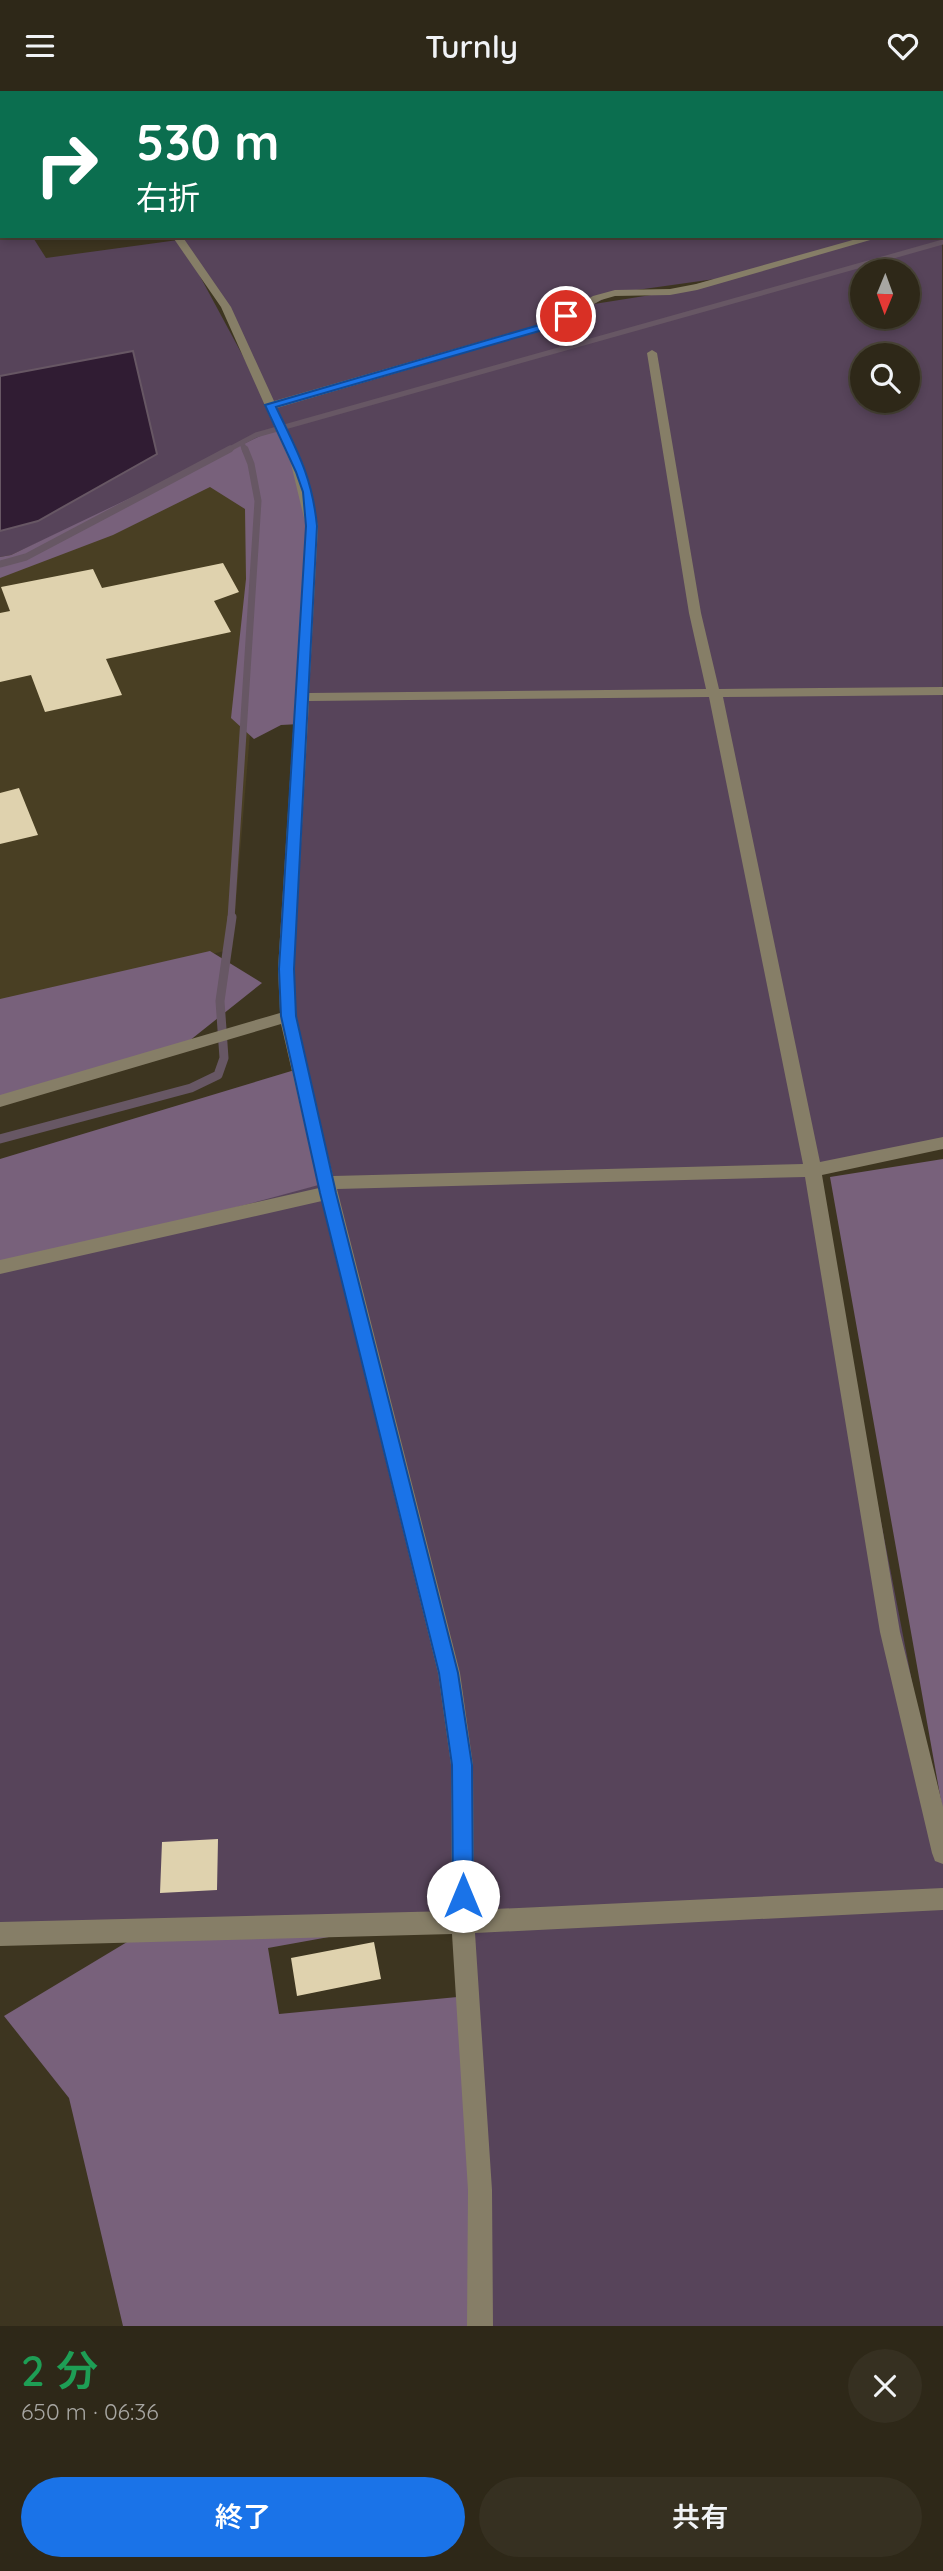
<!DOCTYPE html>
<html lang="ja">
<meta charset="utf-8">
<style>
body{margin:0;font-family:Quicksand,"Noto Sans JP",sans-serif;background:#363021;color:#f1f3f6;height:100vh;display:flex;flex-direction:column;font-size:26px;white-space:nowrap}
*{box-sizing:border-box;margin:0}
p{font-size:23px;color:#a7a6a2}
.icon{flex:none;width:38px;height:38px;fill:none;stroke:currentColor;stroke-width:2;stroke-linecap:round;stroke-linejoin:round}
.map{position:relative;height:2235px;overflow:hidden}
.details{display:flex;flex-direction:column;background:#2e2818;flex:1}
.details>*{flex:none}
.banner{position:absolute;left:0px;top:0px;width:943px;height:147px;box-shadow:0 4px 10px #0003,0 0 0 2px #494437;background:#0b6e4f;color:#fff;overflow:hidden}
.needle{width:46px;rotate:181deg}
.tools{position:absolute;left:850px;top:168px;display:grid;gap:14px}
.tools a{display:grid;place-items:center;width:70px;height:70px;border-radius:50%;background:#2e2818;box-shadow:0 4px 10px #0003,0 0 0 2px #494437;font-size:35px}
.pin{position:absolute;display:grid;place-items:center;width:60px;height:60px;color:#fff;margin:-30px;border:4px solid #fff;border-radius:50%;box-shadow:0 2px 7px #0007}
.me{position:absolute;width:77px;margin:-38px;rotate:0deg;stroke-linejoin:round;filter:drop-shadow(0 0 5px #0008)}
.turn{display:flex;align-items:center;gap:24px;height:147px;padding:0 21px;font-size:32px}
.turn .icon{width:91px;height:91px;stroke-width:2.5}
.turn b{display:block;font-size:49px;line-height:60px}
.round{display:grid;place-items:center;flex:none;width:74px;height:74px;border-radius:37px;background:#363021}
.headline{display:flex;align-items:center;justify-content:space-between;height:119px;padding:0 21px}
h1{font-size:42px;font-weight:600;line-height:52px;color:#1e9e55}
.primary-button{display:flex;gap:14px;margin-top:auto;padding:14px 21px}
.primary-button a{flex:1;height:80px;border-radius:42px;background:#1a73e8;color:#fff;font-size:28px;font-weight:600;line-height:80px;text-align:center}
.primary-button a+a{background:#363021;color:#f1f3f6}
header{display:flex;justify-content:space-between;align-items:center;height:91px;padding:0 21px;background:#2e2818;font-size:32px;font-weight:600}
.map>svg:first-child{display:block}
.built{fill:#493f23}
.green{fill:#57445a;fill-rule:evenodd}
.forest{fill:#78617b}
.water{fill:#301c33;stroke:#675764;stroke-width:2}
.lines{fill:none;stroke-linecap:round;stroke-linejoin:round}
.stream-far2{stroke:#675764;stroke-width:5}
.stream-far1{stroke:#675764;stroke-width:7}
.stream{stroke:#675764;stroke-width:9}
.building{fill:#dfd2ae}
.minor{fill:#867e67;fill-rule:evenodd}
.route{fill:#1a73e8;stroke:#114b97;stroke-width:2}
</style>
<header><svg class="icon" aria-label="menu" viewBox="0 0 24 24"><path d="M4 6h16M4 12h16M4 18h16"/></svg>Turnly<svg class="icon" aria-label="heart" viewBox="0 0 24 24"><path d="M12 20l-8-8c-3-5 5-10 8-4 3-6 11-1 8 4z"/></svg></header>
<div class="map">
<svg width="943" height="2235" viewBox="0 0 943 2235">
<rect width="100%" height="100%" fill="#3d3520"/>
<path class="built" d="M249,359L265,463L232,858L0,917V486Z"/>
<path class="green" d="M942,13L943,1052L813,1079L943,1751V2235H477L463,1831L0,1843V1172L325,1092L288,925L310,416L280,340L11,464L0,466V117L2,145H32L46,167L178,149L176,145H942ZM188,163L240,245L265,306ZM863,180H908V226H863ZM715,188L670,201L594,213L615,202ZM863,264H908V310H863Z"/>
<path class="forest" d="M281,335L308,401L300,633L281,634L254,648L231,627L246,488L245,418L210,396L113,444L0,487V466L11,464Z
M210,860L262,892L179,958L0,1006V908Z
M298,978L326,1092L0,1180V1068Z
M943,1068V1721L830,1086Z
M401,1833L268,1857L279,1923L468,1905L470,2235H123L69,2007L4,1925L147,1839Z"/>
<path class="water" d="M133,260L157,363L38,430L0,440V285Z"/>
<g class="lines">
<path class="stream-far2" d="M242,352L245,360
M226,360L256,344L943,151"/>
<path class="stream-far1" d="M0,473L26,466L230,358
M231,828L258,410L251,373L245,358"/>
<path class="stream" d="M0,1048L191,997L218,984L224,967L220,910L232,826"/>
</g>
<path class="building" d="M223,472L239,501L214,510L231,541L106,568L122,604L45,621L31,584L0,591V522L10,520L1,496L93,478L102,497Z
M19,697L38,744L0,753V702Z
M218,1748L217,1799L160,1802L162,1751Z
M374,1851L381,1888L297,1905L291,1867Z"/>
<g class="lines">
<path class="minor" d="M942,124H943V130H942Z
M172,145H182L231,216L274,310L545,232L593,205L615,199L670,198L696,193L867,145H884L697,199L670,204L615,205L601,209L553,236L277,317L303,373L318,435L309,602L706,598L689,522L647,262L652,259L657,262L701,522L719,598L943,596V604L723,606L820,1071L943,1046V1058L822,1084L900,1541L943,1716V1773L935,1770L932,1762L880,1541L805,1086L337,1098L460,1582L473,1674L474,1819L943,1797V1819L475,1842L492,2099L493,2235H467L468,2099L452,1843L0,1855V1831L452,1820L451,1674L438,1582L322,1110L0,1183V1169L319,1097L281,933L0,1016V1004L280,922L278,878L306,435L291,373L221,216ZM709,606L803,1073L333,1085L306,978L296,925L294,878L309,610Z"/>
</g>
<path class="route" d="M562,222L570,225L553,236L276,316C297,360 312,385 317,435L294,878L296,925L336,1102L458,1582L472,1674L473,1805L470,1812L463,1815L456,1812L453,1805L452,1674L439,1582L320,1102L281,925L279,878L306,435L303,401L296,381L265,314L546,232Z"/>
</svg>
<div class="tools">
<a><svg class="needle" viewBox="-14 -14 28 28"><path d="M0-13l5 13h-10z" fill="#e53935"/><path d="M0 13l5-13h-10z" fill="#a7a6a2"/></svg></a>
<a><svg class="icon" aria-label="search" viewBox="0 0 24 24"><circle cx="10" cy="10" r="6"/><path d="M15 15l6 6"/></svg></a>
</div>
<div class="pin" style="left:566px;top:225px;background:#d93025"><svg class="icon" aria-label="arrive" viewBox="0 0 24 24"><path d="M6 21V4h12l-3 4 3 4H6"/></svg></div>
<svg class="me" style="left:463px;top:1805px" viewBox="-20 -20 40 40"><circle r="19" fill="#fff"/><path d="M0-13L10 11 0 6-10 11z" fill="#1a73e8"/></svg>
<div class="banner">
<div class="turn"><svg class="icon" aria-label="right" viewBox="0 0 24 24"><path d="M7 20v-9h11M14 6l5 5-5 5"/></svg><div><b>530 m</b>右折</div></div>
</div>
</div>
<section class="details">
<div class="headline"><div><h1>2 分</h1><p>650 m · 06:36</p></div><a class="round"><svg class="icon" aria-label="close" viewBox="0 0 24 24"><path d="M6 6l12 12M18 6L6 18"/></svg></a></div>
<div class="primary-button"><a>終了</a><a>共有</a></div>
</section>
